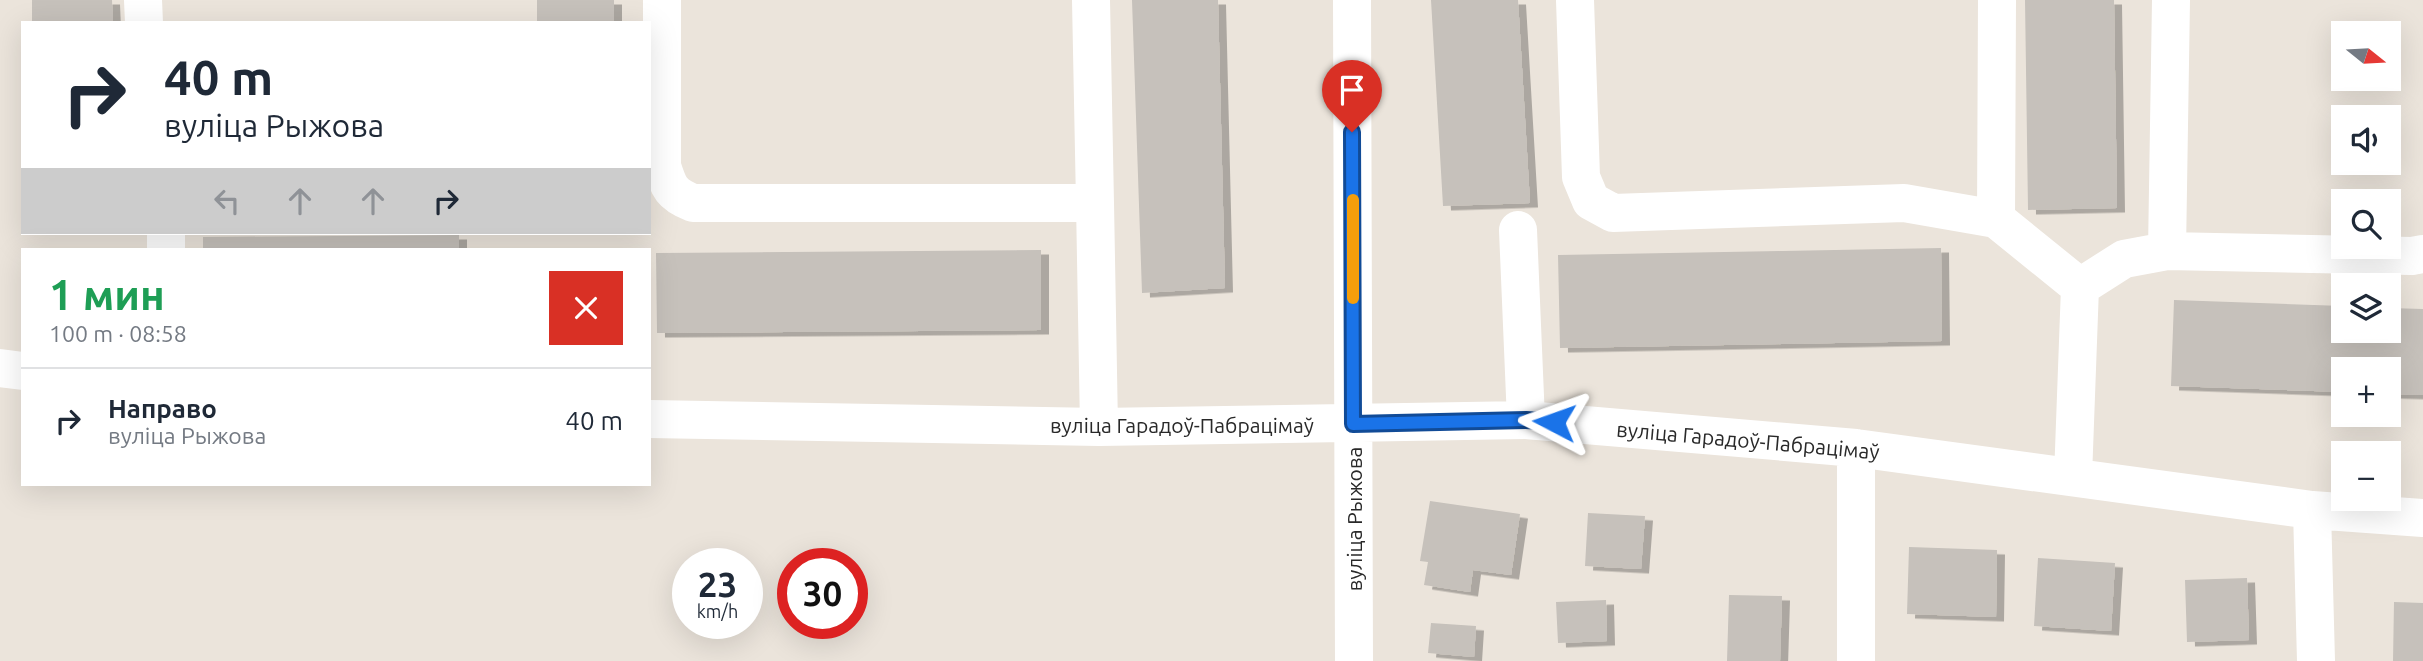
<!DOCTYPE html>
<html lang="ru">
<meta charset="utf-8">
<style>
body{margin:0;font-family:Ubuntu,sans-serif;background:#f2f2f3;color:#1f2937;height:100vh;display:flex;flex-direction:column;font-size:26px;white-space:nowrap}
*{box-sizing:border-box;margin:0}
p{font-size:23px;color:#747a83}
.icon{flex:none;width:38px;height:38px;fill:none;stroke:currentColor;stroke-width:2;stroke-linecap:round;stroke-linejoin:round}
.map{position:relative;flex:1;overflow:hidden}
.details{position:absolute;left:21px;top:248px;width:630px;height:238px;display:flex;flex-direction:column;background:#fff;border-radius:0px;box-shadow:0 7px 28px #0002}
.details>*{flex:none}
.banner{position:absolute;left:21px;top:21px;width:630px;height:214px;border-radius:0px;box-shadow:0 7px 28px #0002;background:#fff;color:#1f2937;overflow:hidden}
.needle{width:46px;rotate:108deg}
.fabs{position:absolute;left:2331px;top:21px;display:grid;gap:14px}
.fabs a{display:grid;place-items:center;width:70px;height:70px;border-radius:0px;background:#fff;box-shadow:0 7px 28px #0002;font-size:35px}
.speed{position:absolute;left:672px;top:548px;display:flex;gap:14px;font-size:35px;font-weight:700;text-align:center}
.speed>*{display:grid;place-content:center;width:91px;height:91px;border-radius:50%;background:#fff;box-shadow:0 7px 28px #0002;line-height:1}
.speed small{font-size:18px;font-weight:400}
.speed .limit{border:10px solid #d22;background:#fff;color:#111}
.pin{position:absolute;display:grid;place-items:center;width:60px;height:60px;color:#fff;margin:-72px -30px;border-radius:50% 50% 50% 0;rotate:-45deg;box-shadow:0 0 7px #0007}
.pin .icon{rotate:45deg}
.me{position:absolute;width:77px;margin:-38px;rotate:274deg;stroke-linejoin:round;filter:drop-shadow(0 0 5px #0008)}
.turn{display:flex;align-items:center;gap:24px;height:147px;padding:0 28px;font-size:32px}
.turn .icon{width:91px;height:91px;stroke-width:2.5}
.turn b{display:block;font-size:49px;line-height:60px}
.lanes{display:flex;align-items:center;height:66px;padding:0 28px;background:#0003;justify-content:center;gap:35px;direction:ltr}
.lanes .off{opacity:.35}
.round{display:grid;place-items:center;flex:none;width:74px;height:74px;border-radius:0px;background:#f2f2f3}
.headline{display:flex;align-items:center;justify-content:space-between;height:119px;padding:0 28px}
h1{font-size:42px;font-weight:600;line-height:52px;color:#1e9e55}
ul{padding:0;list-style:none}
li{display:flex;align-items:center;gap:21px;height:105px;padding:0 28px;border-top:2px solid #e0e1e3}
li div{flex:1}
li b{display:block;font-size:26px}
li em{font-style:normal}
.map>svg:first-child{display:block}
.building{fill:#c6c1bb;filter:url(#shadow)}
.lines{fill:none;stroke-linecap:round;stroke-linejoin:round}
.minor{stroke:#fff;stroke-width:38}
.route-casing{stroke:#114b97;stroke-width:18}
.route{stroke:#1a73e8;stroke-width:12}
.slow{stroke:#f59e0b;stroke-width:12}
.labels{text-anchor:middle;dominant-baseline:central;stroke-width:6;stroke-linejoin:round;paint-order:stroke}
.street-label{font-size:21px;fill:#292929;stroke:#fff}
</style>
<div class="map">
<svg width="2423" height="661" viewBox="0 0 2423 661">
<defs>
<filter id="shadow"><feDropShadow dx="8" dy="4.5" stdDeviation="0" flood-color="#0004"/></filter>
</defs>
<rect width="100%" height="100%" fill="#ebe4db"/>
<path class="building" d="M32,0H112L113,23H32Z
M537,0H614V23H537Z
M1132,0H1218L1225,288L1142,293Z
M1431,0H1518L1530,203L1443,206Z
M2025,0H2114L2117,208L2028,210Z
M459,235V250H203V237Z
M1941,248L1942,341L1560,348L1558,255Z
M1041,250V330L657,333L656,253Z
M2174,300L2343,306V331H2389V308L2423,309V395L2389,394V369H2343V392L2171,386Z
M1430,501L1520,514L1511,575L1473,570L1470,592L1424,585L1428,562L1420,561Z
M1588,513L1645,516L1641,569L1585,566Z
M1909,547L1997,550L1996,617L1907,614Z
M2038,558L2115,563L2111,631L2034,626Z
M2247,578L2249,640L2187,642L2185,580Z
M1729,595L1782,596L1780,661H1727Z
M1606,600L1607,641L1558,643L1556,602Z
M2394,602L2423,603V661H2393Z
M1431,623L1476,626L1474,657L1428,653Z"/>
<g class="lines">
<path class="minor" d="M143,0L144,23
M662,0V166C669,188 671,194 693,203H1095L1099,427
M1091,0L1095,203
M1352,0L1354,661
M1575,0L1581,177L1591,201L1613,213L1904,203L1996,219L1997,0
M1996,219L2080,287L2073,477
M1518,230L1526,420
M166,233V250
M2167,251L2412,256L2423,254
M2080,287L2124,259L2167,251L2171,0
M0,368L23,371
M649,419L1099,427L1526,420L1856,448L2312,510L2423,518
M1856,448V661
M2312,510L2316,661"/>
</g>
<g class="lines">
<defs>
<path id="route" d="M1352,132L1353,424L1526,420L1554,422"/>
</defs>
<use href="#route" class="route-casing"/>
<use href="#route" class="route"/>
<path class="slow" d="M1353,200V298"/>
</g>
<g class="labels">
<g class="street-label">
<text x="1182" y="425">вуліца Гарадоў-Пабрацімаў</text>
<text transform="translate(1748 440) rotate(5)">вуліца Гарадоў-Пабрацімаў</text>
<text transform="translate(1354 519) rotate(-90)">вуліца Рыжова</text>
</g>
</g>
</svg>
<div class="fabs">
<a><svg class="needle" viewBox="-14 -14 28 28"><path d="M0-13l5 13h-10z" fill="#e53935"/><path d="M0 13l5-13h-10z" fill="#747a83"/></svg></a>
<a><svg class="icon" aria-label="sound" viewBox="0 0 24 24"><path d="M4 9h4l5-4v14l-5-4H4zM17 9q2 3 0 6"/></svg></a>
<a><svg class="icon" aria-label="search" viewBox="0 0 24 24"><circle cx="10" cy="10" r="6"/><path d="M15 15l6 6"/></svg></a>
<a><svg class="icon" aria-label="layers" viewBox="0 0 24 24"><path d="M12 4l9 5-9 5-9-5zM3 14l9 5 9-5"/></svg></a>
<a>+</a>
<a>−</a>
</div>
<div class="speed"><div>23<small>km/h</small></div><div class="limit">30</div></div>
<div class="pin" style="left:1352px;top:132px;background:#d93025"><svg class="icon" aria-label="arrive" viewBox="0 0 24 24"><path d="M6 21V4h12l-3 4 3 4H6"/></svg></div>
<svg class="me" style="left:1554px;top:422px" viewBox="-20 -20 40 40"><path d="M0-17L14 15 0 8-14 15z" fill="#1a73e8" stroke="#fff" stroke-width="4"/></svg>
<div class="banner">
<div class="turn"><svg class="icon" aria-label="right" viewBox="0 0 24 24"><path d="M7 20v-9h11M14 6l5 5-5 5"/></svg><div><b>40 m</b>вуліца Рыжова</div></div>
<div class="lanes"><svg class="icon off" aria-label="left" viewBox="0 0 24 24"><path d="M17 20v-9H6M10 6l-5 5 5 5"/></svg><svg class="icon off" aria-label="ahead" viewBox="0 0 24 24"><path d="M12 20V5M6 11l6-6 6 6"/></svg><svg class="icon off" aria-label="ahead" viewBox="0 0 24 24"><path d="M12 20V5M6 11l6-6 6 6"/></svg><svg class="icon" aria-label="right" viewBox="0 0 24 24"><path d="M7 20v-9h11M14 6l5 5-5 5"/></svg></div>
</div>
<section class="details">
<div class="headline"><div><h1>1 мин</h1><p>100 m · 08:58</p></div><a class="round" style="background:#d93025;color:#fff"><svg class="icon" aria-label="close" viewBox="0 0 24 24"><path d="M6 6l12 12M18 6L6 18"/></svg></a></div>
<ul>
<li><svg class="icon" aria-label="right" viewBox="0 0 24 24"><path d="M7 20v-9h11M14 6l5 5-5 5"/></svg><div><b>Направо</b><p>вуліца Рыжова</p></div><em>40 m</em></li>
</ul>
</section>
</div>
